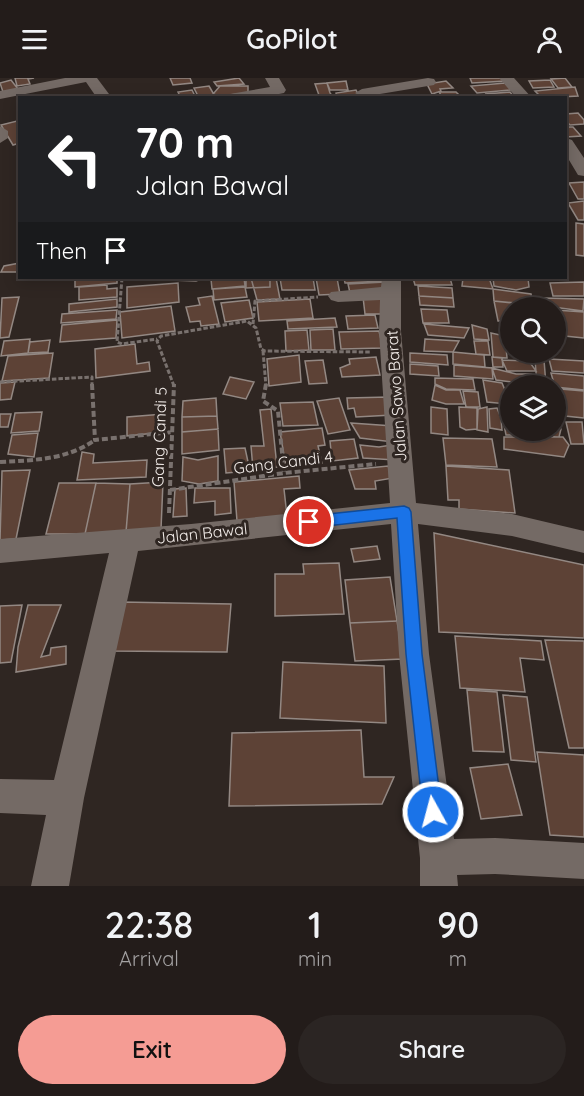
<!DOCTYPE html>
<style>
body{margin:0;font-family:Quicksand,sans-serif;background:#2b2523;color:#f1f3f6;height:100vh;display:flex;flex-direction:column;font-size:22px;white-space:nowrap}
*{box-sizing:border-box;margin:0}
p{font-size:20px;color:#a3a1a2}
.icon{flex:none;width:33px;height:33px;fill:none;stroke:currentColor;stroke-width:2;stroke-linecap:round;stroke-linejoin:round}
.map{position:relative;height:808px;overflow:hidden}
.sheet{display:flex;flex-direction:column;background:#231c1a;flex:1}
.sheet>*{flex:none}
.top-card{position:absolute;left:18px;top:18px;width:549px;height:183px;border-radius:0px;box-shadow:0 3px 15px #0003,0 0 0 2px #403a39;background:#202124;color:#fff;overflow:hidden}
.fabs{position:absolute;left:500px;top:219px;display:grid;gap:12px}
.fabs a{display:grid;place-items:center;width:66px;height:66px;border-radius:50%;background:#231c1a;box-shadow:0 3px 15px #0003,0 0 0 2px #403a39;font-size:30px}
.pin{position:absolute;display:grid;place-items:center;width:51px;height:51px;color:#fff;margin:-26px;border:3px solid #fff;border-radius:50%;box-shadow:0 2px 6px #0007}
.me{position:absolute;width:66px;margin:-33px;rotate:353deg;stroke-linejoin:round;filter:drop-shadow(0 0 4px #0008)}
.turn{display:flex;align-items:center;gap:21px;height:126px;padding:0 18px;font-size:27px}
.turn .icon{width:78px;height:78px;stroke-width:2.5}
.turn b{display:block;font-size:42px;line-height:51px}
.then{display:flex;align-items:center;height:57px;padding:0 18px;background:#0003;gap:12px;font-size:22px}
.eta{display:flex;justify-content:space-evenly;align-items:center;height:102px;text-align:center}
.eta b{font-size:36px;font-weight:600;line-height:42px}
.primary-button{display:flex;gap:12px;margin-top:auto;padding:12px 18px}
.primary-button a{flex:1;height:69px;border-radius:36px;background:#f59c94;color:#111;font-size:24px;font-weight:600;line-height:69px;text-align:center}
.primary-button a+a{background:#2b2523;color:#f1f3f6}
header{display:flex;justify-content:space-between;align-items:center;height:78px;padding:0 18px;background:#231c1a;font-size:27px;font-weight:600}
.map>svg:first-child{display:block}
.building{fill:#5d4236;stroke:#938883;stroke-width:1.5}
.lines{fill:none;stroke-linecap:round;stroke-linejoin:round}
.path-far1{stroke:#79716e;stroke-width:3;stroke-dasharray:4.5 2;stroke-linecap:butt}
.path{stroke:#79716e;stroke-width:4;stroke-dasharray:6 3;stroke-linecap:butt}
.minor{fill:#746a65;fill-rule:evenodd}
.route{fill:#1a73e8;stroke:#114b97;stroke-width:1.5}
.labels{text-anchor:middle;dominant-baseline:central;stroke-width:6;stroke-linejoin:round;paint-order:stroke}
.street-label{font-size:16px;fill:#f1ebe8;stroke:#2f2622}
</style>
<header><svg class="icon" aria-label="menu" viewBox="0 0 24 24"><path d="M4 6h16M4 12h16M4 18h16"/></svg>GoPilot<svg class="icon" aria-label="person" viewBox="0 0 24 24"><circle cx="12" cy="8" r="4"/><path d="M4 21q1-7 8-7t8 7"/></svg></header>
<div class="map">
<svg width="584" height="808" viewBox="0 0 584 808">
<rect width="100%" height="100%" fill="#2f2622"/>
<path class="building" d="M15,0H34L28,1L30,6L17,8Z
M170,0H190L192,5L173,7Z
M239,0L244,6L217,8L214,4Z
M470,0H503L506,3L472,5Z
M565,0L572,9L558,10L551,1Z
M11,2L18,11L3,14L0,5Z
M550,2L554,9L533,10L529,3Z
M346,3L348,12H330L327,5Z
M446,3L453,10L440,11L441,13L432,16L427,6Z
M327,5L330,15L334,20H320L315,6Z
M505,5L511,12L477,15L471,8Z
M209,8L216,20H199L194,10Z
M220,8H248V15L220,18L213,16Z
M575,9L578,18L542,20L535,13Z
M192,12L196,20H181L178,14Z
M356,12L360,20H337L336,15Z
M439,14H456L460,18L437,20L436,18L441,17Z
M510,14L515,20H489L486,16Z
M578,35L584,42V46L570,47L566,43V36Z
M17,43L20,46V65L13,67L1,47Z
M566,49H573L581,58L566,59Z
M584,104V121H578L569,105Z
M584,123V142H578L568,125Z
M576,145L584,146V178L576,177Z
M20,185V194H1L4,188Z
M75,200H117V205L75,209Z
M170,200H204L196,203L170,202Z
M244,200L245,208L212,211L211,201Z
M246,200H270V209L246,210Z
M251,200H276L280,221L257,222Z
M280,200H313L315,212H282Z
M316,200H337L340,216L319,217Z
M344,200H381L382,203L345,205Z
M413,200H450L452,207H415Z
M463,200H489L493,211L462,208Z
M493,200H528L529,209L516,212L494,208Z
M385,204L388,213L350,215L348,206Z
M584,204V218H553L550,205Z
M178,205L179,224L127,230V209Z
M107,207V211L117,210V219L79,222V209Z
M418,208L452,210L453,220L419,218Z
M245,209L247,219L214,222L213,211Z
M493,211L531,216L533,227L494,223Z
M212,218L219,246L201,248L200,243L190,244L186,229L200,227L198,220Z
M419,218L453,220L454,229L420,227Z
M19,219L9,259L0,260L2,220Z
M363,219H383L385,236H365Z
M542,220L584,221L583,233L545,228Z
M117,221V229L69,234V226Z
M310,221L313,240L259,243L257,224Z
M249,222L253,240L225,244L221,225Z
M494,223L527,226V230H510V243H498Z
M171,228L175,253L122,260L120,234Z
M421,231L447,232L449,245H423Z
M117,232L116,241L61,245L62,236Z
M555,232L584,234V260L555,257Z
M375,237L378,250L348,251L346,238Z
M335,240L337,249L288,251L287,243Z
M117,242L116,260L60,264L62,247Z
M424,246L469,250L464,260L428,257Z
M472,247L487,251L489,262L474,261Z
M333,251L335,272H311L310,252Z
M307,252L309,272L286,273L285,253Z
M379,253L383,270L341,271L339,254Z
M491,255L505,258L507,280L493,279Z
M30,261L28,275L1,278L4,263Z
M425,261L459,263L453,274L424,273Z
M50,262L48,274L28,275L30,264Z
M474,263H488L490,277L476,276Z
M135,266L137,286L149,284L150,293L96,300L95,271Z
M453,274L484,277L485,289L453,286Z
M544,274L525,278L511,274Z
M53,275L49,300L2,303L8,278Z
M410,275L447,277L448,287L410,284Z
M299,277L301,304L269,308L267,281Z
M376,279L380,297L342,299L340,290L350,286L349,281Z
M492,279L502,280L503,289H493Z
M549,281L584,283V295L552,293Z
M323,282L327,305L309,306L305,283Z
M502,282L529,283L536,293H507Z
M535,282H544L546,307L537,306Z
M410,286L438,288L439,298L410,296Z
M454,287L492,290L493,301L454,298Z
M492,290L516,296H532L535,307L496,302Z
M551,295L584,298V312L555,309Z
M230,299L254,304L246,321L223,316Z
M435,300L473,301L475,312L446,311L435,306Z
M483,302L502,305L507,317V326L487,324Z
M15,304L11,321L0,322V305Z
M435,307L446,312H460L464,326H446L432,322Z
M560,311L584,313V340L565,338L563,329H555V315L561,316Z
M463,313L478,314L480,329H466Z
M389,319L392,337L356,339L354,330L348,331L347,320Z
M216,320L217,338L182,339L183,323Z
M339,320L350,352L328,356L317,323Z
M313,324L318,347L283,348L280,325Z
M431,329L447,331L448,357L431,355Z
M459,329L477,330V351L466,352L460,349Z
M487,329L488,354L477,352L478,331Z
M497,330L501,340L502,352L490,350L489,331Z
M271,331L277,389L253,391L251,368H264L260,332Z
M501,332H510V352H525L526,357H506Z
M42,334L39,353L11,355L15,335Z
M0,336H11L8,349H0Z
M164,336V354L127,358V339Z
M217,338L218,351L182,354V339Z
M555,338L561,351L559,359L538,358L536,352H555Z
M566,344H582L584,366H571Z
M351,345L393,348V364L360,360Z
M322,350L325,367L318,368L322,385L286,389L280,354Z
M218,351L219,372L182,376V354Z
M38,355L34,379L8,376L12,357Z
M504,359H563L569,367L564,379L504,371Z
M443,360L492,361L497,389L446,387Z
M354,361L358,380L332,383L330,363Z
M360,367L379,369L391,367L395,382L363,380Z
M245,370L250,393L226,395L224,371Z
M82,374L94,376L93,385L147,382L146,399L77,402Z
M218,378V403L199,406L182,403L183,379L198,382Z
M388,388L393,400L375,403L376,411H355L349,392Z
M446,388L509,392L515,435L459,431V422H448Z
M30,392L16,461L0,462L2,393Z
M299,398L300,410L284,411L287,438L237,443L234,404Z
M163,404L161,451L126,454L130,406Z
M59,405H96L85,456H46Z
M96,405L130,406L126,454L85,456Z
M186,410L187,438L173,439L175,411Z
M195,410H230L231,435L215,437V423L194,425Z
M434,455L584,487V560L439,554Z
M377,468L380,481L354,484L351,471Z
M339,485L344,536L275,538V496H304L303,486Z
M390,499L397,543L350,545L345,502Z
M121,524L231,526L227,574L112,573Z
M22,527L11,584L0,585V528Z
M28,527H61L41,579L50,577L51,570L66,568V586L16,594L18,569Z
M397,543L403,581L355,583L350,545Z
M455,558L541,563L544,582L520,580L525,614L460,610Z
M545,562L584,563V670H569Z
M283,584L384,588L386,645L280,640Z
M467,612L497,614L504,674L473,673Z
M503,617L527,619L536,684L511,682Z
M361,652L364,699H394L382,726L229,728L232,655Z
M537,674L584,677V759L550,757Z
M508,686L522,737L481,741L470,690Z"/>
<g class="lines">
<path class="path-far1" d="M122,200L117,264L122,266L157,261
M253,246L255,223L318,219
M263,273L266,308
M0,304L92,299V308
M174,308L157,263L161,258L247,243L256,250L261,271L265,273L370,274"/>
<path class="path" d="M92,306L95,362L172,354
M266,306L263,323L278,333L284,395
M0,384C35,382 66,382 95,362
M170,412L284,395L376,386
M169,435L174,306"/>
<path class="minor" d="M65,0H97L112,20H97L86,4L0,21V13Z
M265,0H279L286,12L284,15L259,20H223L230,16L270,9Z
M428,0L434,1L436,4L434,7L362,19L355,15L362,11Z
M499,0H514L532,20H517Z
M0,48L8,53V60L0,65Z
M566,60L572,62L584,80V98L578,97L566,77Z
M382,200H401V253L416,425L512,436L584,453V475L512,458L418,446L429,576L454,761L495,760L584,765V801L495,796L457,797L458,808H420V780L399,576L391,446L138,473L84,720L69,808H31L46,737L0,735V701L54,702L109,475L0,485V461L191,446L390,425L379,253L380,222L338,224L331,222L328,218L331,214L381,209Z"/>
</g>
<path class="route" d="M404,428L409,430L411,434L422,576L442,734L439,741L433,744L426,741L423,734L406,576L397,440L309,450L304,448L302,444L304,440L309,438Z"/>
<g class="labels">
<g class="street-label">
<text transform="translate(396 318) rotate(-94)">Jalan Sawo Barat</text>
<text transform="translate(159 359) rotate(-88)">Gang Candi 5</text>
<text transform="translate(283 384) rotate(-7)">Gang Candi 4</text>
<text transform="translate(202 455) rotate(-6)">Jalan Bawal</text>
</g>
</g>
</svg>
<div class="fabs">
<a><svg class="icon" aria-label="search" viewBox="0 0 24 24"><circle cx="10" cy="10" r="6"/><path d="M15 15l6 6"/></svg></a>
<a><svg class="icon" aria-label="layers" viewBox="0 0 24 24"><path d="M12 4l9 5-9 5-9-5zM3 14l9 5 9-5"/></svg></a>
</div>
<div class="pin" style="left:309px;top:444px;background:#d93025"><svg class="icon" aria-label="arrive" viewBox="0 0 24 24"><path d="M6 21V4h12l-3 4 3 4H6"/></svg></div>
<svg class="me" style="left:433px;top:734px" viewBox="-20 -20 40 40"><circle r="17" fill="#1a73e8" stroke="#fff" stroke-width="3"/><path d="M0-11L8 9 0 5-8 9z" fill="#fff"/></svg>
<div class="top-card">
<div class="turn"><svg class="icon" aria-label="left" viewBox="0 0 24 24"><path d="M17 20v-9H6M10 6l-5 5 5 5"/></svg><div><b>70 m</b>Jalan Bawal</div></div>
<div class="then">Then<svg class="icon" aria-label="arrive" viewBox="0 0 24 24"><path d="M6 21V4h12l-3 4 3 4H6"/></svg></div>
</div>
</div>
<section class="sheet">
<div class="eta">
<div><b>22:38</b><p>Arrival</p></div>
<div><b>1</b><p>min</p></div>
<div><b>90</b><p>m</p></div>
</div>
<div class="primary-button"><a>Exit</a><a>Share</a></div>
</section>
